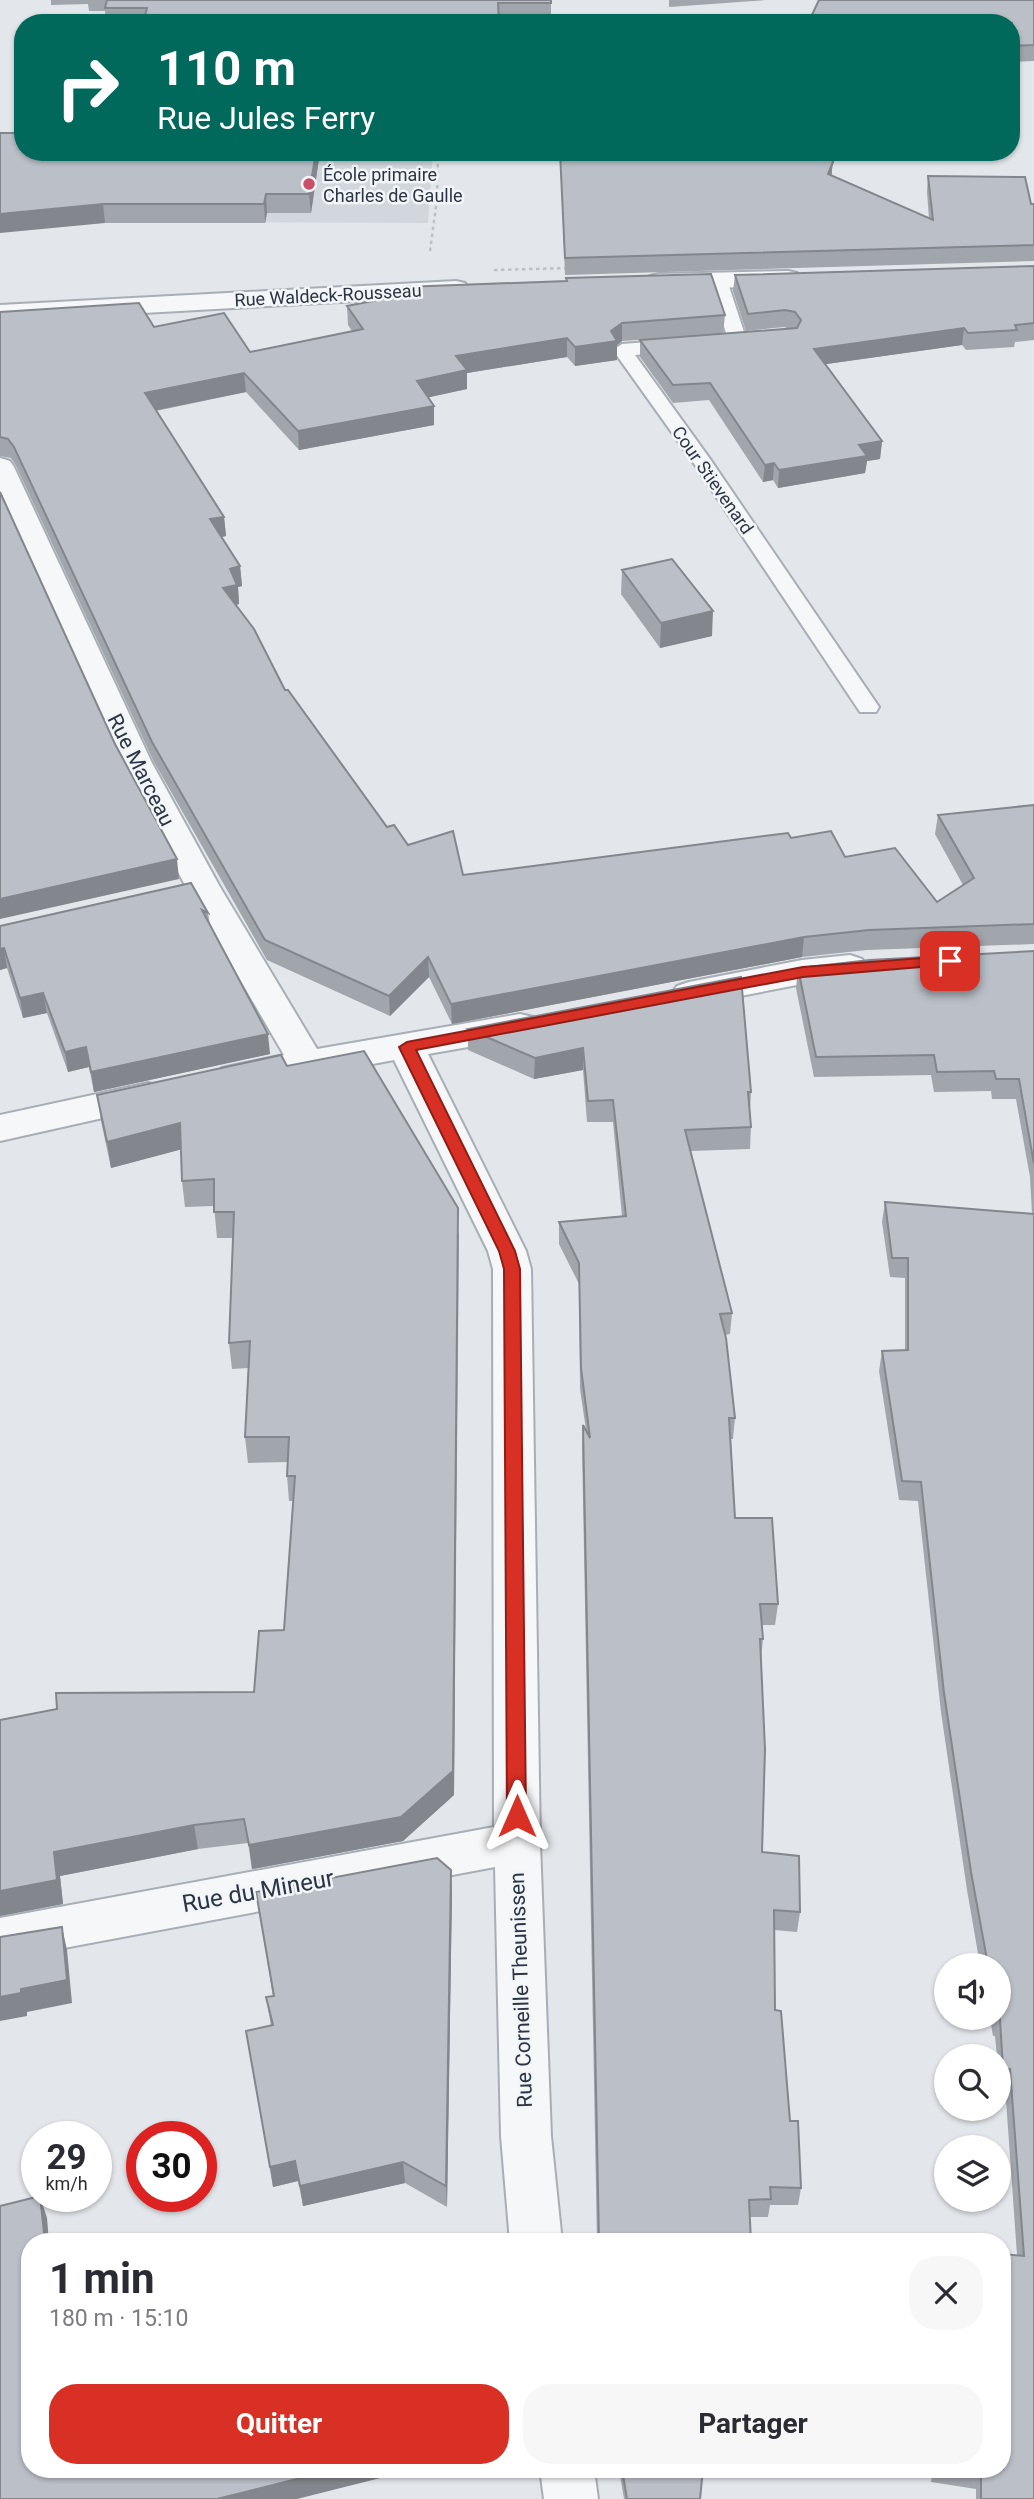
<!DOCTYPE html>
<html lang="fr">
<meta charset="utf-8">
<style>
body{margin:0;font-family:Roboto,sans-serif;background:#f7f7f7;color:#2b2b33;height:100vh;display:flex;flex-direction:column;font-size:26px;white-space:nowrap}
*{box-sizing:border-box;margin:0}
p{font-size:23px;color:#7c7c81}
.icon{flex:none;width:38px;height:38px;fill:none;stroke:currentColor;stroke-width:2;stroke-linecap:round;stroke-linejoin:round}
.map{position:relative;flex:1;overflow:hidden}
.side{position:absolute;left:21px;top:2233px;width:990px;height:245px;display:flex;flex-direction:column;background:#fff;border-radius:28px;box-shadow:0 2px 5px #0004}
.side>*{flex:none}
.hud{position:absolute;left:14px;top:14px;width:1006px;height:147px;border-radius:28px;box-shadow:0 2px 5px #0004;background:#00695c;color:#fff;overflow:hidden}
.tools{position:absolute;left:934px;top:1953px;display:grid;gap:14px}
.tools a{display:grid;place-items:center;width:77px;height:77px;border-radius:50%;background:#fff;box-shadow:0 2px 5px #0004;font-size:35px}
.speed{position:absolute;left:21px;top:2121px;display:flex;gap:14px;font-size:35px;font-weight:700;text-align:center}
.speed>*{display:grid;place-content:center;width:91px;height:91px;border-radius:50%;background:#fff;box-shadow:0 2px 5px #0004;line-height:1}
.speed small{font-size:18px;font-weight:400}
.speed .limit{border:10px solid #d22;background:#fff;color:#111}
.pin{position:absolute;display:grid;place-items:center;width:60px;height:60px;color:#fff;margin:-30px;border-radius:14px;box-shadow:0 4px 10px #0006}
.me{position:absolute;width:77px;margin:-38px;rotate:0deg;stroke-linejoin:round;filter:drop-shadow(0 0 5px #0008)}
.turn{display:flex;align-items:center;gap:24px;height:147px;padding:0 28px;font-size:32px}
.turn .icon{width:91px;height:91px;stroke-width:2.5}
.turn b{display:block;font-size:49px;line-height:60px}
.round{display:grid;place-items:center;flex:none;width:74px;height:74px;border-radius:28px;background:#f7f7f7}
.headline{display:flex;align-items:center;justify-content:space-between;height:119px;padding:0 28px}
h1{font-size:42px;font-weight:700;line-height:52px}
.primary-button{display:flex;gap:14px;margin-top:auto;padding:14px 28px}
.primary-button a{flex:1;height:80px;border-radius:28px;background:#d93025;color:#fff;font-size:28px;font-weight:700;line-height:80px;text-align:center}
.primary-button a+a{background:#f7f7f7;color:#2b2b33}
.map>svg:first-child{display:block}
.built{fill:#d2d6dd}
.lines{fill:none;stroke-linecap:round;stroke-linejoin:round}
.lane-casing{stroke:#a8aeb5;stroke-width:4}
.street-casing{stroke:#a8aeb5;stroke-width:4}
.path{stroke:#bdc1c6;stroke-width:2.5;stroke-dasharray:3.5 3.5;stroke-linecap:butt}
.lane{fill:#f6f7f9;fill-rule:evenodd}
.street{fill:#f6f7f9;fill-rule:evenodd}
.wall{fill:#a1a5ac}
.shaded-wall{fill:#83868c}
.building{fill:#bbc0c8;stroke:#83868c;stroke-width:2}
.route{fill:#d93025;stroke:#8d1f18;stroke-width:2}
.poi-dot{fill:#ca4e68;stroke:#f3f6f8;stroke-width:2.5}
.labels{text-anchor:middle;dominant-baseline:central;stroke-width:5;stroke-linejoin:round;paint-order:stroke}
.far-poi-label{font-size:18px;fill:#2c3543;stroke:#f3f6f8;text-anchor:start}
.far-street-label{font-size:18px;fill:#2c3543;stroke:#f3f6f8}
.street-label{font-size:21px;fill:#2c3543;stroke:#f3f6f8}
.near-street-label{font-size:24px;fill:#2c3543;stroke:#f3f6f8}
</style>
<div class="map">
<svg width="1034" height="2499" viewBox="0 0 1034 2499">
<rect width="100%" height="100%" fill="#e3e7eb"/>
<path class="built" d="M189,152H433L428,223L178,222Z"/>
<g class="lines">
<defs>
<path id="lane" d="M718,275L727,280L747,341L744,345L635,355L710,459L879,707L876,712H860L695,465L613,350L622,344L727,336L709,280Z"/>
<path id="street" d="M788,271L797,273L801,279L797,285L659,290L650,288L646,282L650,276L659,274Z
M456,281L465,283L469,289L465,295L0,321V305Z
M0,458L10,461L14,467L152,763L220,887L317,1049L520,1014L533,1017L538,1026L533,1035L520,1038L428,1054L526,1251L531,1269L540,1843L551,2136L562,2242H510L501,2136L495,1867L0,1960V1918L494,1827L493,1269L488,1251L394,1060L235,1090L222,1086L217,1077L222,1068L284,1055L186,887L120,763L0,498Z
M850,955L862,959L867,967L862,975L802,984L689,1006L677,1002L671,994L677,986L689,982L802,960Z
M148,1083L161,1087L166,1096L161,1105L0,1141V1115Z
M540,2469H594L598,2499H544Z"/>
</defs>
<use href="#lane" class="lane-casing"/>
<use href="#street" class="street-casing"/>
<path class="path" d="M430,251L437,199L438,152
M494,270L569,268"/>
<use href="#lane" class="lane"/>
<use href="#street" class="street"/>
</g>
<path class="wall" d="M51,0H551V21H499V23H106L105,11H89L88,4L51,5Z
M669,0H767L669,7Z
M1034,0V61L1012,62V23Z
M23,152H320L311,213H267L265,223H105Z
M560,152H830L832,176L929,219L927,192L928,176L1034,204V261L565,275Z
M1034,266V340L1015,342L1014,347L966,350L962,345L825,364L882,441L880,459L867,461L865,473L778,488L773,480L763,482L709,400L673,403L640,357V340L791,329L784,327L746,331L733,291L735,275Z
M404,287L725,315L723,334L622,341L617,345V360L575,366L567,357L467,373V389L428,397L434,425L299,450L246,392L156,411L224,517L226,536L221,537L240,566L242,586L238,587L239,604L236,605L285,690L387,827L408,845L463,875L791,838L845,857L937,902L963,885L935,834L938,815L1034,805V944L867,950L802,957L452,1024L429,977L390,1016L267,960L154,762L16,466L11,458L0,456V312L154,327L250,352L352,331L348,325L347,306L404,295Z
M622,570L712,636L660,648L621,594Z
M191,883L208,913L210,925L270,1054L94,1092L89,1067L68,1072L47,1013L23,1018L7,968L0,970V926Z
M1034,951V2499H976V2489L931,2482L933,2469H1003L1017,2255L1005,2086L999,2087V2056H997L995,2036H993L990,2018H999V1965H980L967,1890L941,1712L918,1501L899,1500L879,1371L882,1351L905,1350V1278L890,1277L882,1222L885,1202L1032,1214L1030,1177L1016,1099H992L991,1091L934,1092L931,1075L814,1077L796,988L798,968Z
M741,977L751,1092L750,1111L751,1127L750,1149L690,1151L732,1313L730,1334L725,1335L735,1418L733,1439H731L735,1518L778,1604L775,1625H762L763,1639L761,1659L762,1852L800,1912L797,1932L774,1930L775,2010L790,2121L801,2188L798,2205H770L768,2217H750L751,2242H597L582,1446L583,1425L586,1430L580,1389L579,1284L559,1244V1222L622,1216L613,1122H587L583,1070L534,1079L468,1050V1029Z
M287,1066L459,1234L454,1795L403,1841L252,1869L248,1843L198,1849L60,1876L63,1904L0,1916V1720L254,1692L284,1630L293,1501H289L287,1476L288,1462L248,1463L245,1437L248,1368L232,1369L229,1343L233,1238H217L214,1206L185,1207L182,1181L181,1149L111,1168L101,1121L97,1095Z
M256,1892H452L447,2207L405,2183L303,2206L298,2181L273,2187L246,2031L271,2026L266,1997L273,1996Z
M619,2469H703L700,2499H624Z"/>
<path class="shaded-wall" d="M316,152H320L311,213L309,194Z
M833,162L831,178L828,174Z
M266,194L267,213L265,223L264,204Z
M103,204L105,223L0,233V214Z
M622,323V341L617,345V360L575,366V347L611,331Z
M964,328L962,345L813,366L814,349Z
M567,338V357L467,373V389L417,400V381L456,356Z
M244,373L246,392L147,412L145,393Z
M434,406V425L299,450L298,431Z
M882,441L880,459L867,461L865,473L778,488L779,470L859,445Z
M774,463L773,480L763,482L765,465Z
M224,517L226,536L212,539L210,519Z
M240,566L242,586L238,587L239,604L225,608L223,588L230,569Z
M713,611L712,636L660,648L661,623Z
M177,859L179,879L0,919V899Z
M804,937L802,957L452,1024L451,1004Z
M4,948L7,968L0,970V949Z
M428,957L429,977L390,1016L389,996Z
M43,993L47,1013L23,1018L20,998Z
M268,1034L270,1054L94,1092L91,1072Z
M86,1047L89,1067L68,1072L65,1052Z
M583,1048V1070L534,1079L535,1058Z
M180,1123L183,1149L111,1168L107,1142Z
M458,1208L454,1795L403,1841L252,1869L249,1845Z
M194,1825L198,1849L60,1876L63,1904L0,1916V1891L54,1852Z
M451,1870L452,1892L447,2207L446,2186Z
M62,1927L67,1950L72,2003L27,2012V2016L0,2021V1997L21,1989Z
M295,2161L298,2181L273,2187L270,2167Z
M403,2162L405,2183L303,2206L300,2186Z
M40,2196L47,2218L49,2242H45Z
M336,2469H416L297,2499H217Z"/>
<path class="building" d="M107,0H551V3H498L499,23H143L147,8H105Z
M819,0H1034V45L1012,46V23H808Z
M0,133H23V152H316L309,194H266L264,204H103L0,214Z
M560,152H830L833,162L828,174L933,220L928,176L1025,177L1031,204H1034V245L565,258Z
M1034,266V323L1015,325L1017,330L968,333L964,328L814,349L882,441L859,445L867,456L779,470L774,463L765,465L710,383L673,385L640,340L797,328L801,320L795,312L785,310L748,314L735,275Z
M711,274L725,315L622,323L611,331L617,341L575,347L567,338L456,356L467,370L417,381L434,406L298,431L244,373L145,393L224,517L210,519L240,566L230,569L237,585L223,588L254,629L285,690H288L387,827L394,825L408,845L453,831L463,875L788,833L791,838L831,831L845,857L895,848L937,902L974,878L938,815L1034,805V924L869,930L804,937L451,1004L428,957L389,996L265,940L152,742L14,447L8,439L0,437V312L139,303L154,327L224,313L250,352L363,329L347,306L409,294L404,287L567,281L566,278Z
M0,492L115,744L177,859L0,899Z
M672,559L713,611L661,623L622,570Z
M191,883L208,913L202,910L268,1034L91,1072L86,1047L65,1052L43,993L20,998L4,948L0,949V926Z
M1034,951V1164L1019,1079H996L994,1071L937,1072L934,1055L816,1057L798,968L870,960Z
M741,977L751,1092H748L751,1127L685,1130L732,1313L720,1314L726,1338L735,1418H729L735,1518H772L778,1604H760L763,1639H760L765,1749L762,1852L799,1856L800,1912L774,1910L775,2010L781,2011L790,2121H798L801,2188L770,2187L771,2199L749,2200L751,2242H599L583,1425L590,1438L581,1368L579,1263L559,1222L626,1216L613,1100L588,1101L583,1048L535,1058L468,1029Z
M364,1051L458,1208L453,1771L401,1817L249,1845L244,1819L194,1825L54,1852L57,1880L0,1891V1720L57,1709L56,1693L254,1692L259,1631L284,1630L295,1476H287L289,1437H245L250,1341L229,1343L234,1212H214V1179L182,1181L180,1123L107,1142L97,1095L281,1055L287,1066Z
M885,1202L1034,1214V2499H981V2474L951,2469H1003V2254L1024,2256L1010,2069H1003L1000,2019H998V2018H999V1965H988L971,1872L944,1693L921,1482L902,1481L882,1351L908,1350V1258H892Z
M437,1858L451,1870L446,2186L403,2162L300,2186L295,2161L270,2167L246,2031L273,2025L266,1997L274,1996L256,1892Z
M62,1927L67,1980L21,1989V1993L0,1997V1937Z
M40,2196L45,2242H30V2469H336L217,2499H0V2206Z
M622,2469H703L700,2499H627Z"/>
<path class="route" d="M950,956L956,957L958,961L956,964L803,977L416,1050L515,1251L520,1269L526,1816L523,1821L517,1824L510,1821L507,1816L504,1269L499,1251L399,1047L407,1042L803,967Z"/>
<circle class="poi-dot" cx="309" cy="184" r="7"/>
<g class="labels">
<g class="far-poi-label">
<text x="323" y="174">École primaire<tspan x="323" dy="21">Charles de Gaulle</tspan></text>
</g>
<g class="far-street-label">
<text transform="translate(328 295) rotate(-3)">Rue Waldeck-Rousseau</text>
<text transform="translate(713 480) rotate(55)">Cour Stievenard</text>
</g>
<g class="street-label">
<text transform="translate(141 770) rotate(63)">Rue Marceau</text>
<text transform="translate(521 1990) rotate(-92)">Rue Corneille Theunissen</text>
</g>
<g class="near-street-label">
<text transform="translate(258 1891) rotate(-10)">Rue du Mineur</text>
</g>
</g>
</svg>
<div class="tools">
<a><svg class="icon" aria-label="sound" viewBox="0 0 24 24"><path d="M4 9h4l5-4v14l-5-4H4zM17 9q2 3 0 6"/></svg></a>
<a><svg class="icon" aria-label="search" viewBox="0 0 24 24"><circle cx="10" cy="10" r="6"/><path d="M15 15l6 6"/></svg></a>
<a><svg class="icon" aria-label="layers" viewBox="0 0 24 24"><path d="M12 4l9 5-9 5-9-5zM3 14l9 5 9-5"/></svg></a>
</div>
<div class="speed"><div>29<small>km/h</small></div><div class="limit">30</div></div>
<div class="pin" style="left:950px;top:961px;background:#d93025"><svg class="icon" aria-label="arrive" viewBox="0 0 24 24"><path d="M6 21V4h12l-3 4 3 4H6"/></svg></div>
<svg class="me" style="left:517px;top:1816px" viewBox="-20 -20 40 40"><path d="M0-17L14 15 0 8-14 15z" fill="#d93025" stroke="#fff" stroke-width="4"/></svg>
<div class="hud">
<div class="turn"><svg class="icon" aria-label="right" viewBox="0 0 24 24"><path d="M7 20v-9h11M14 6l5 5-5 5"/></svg><div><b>110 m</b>Rue Jules Ferry</div></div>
</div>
<section class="side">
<div class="headline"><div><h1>1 min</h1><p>180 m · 15:10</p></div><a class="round"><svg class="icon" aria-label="close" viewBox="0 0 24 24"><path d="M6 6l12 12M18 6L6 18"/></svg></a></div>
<div class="primary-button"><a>Quitter</a><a>Partager</a></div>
</section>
</div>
